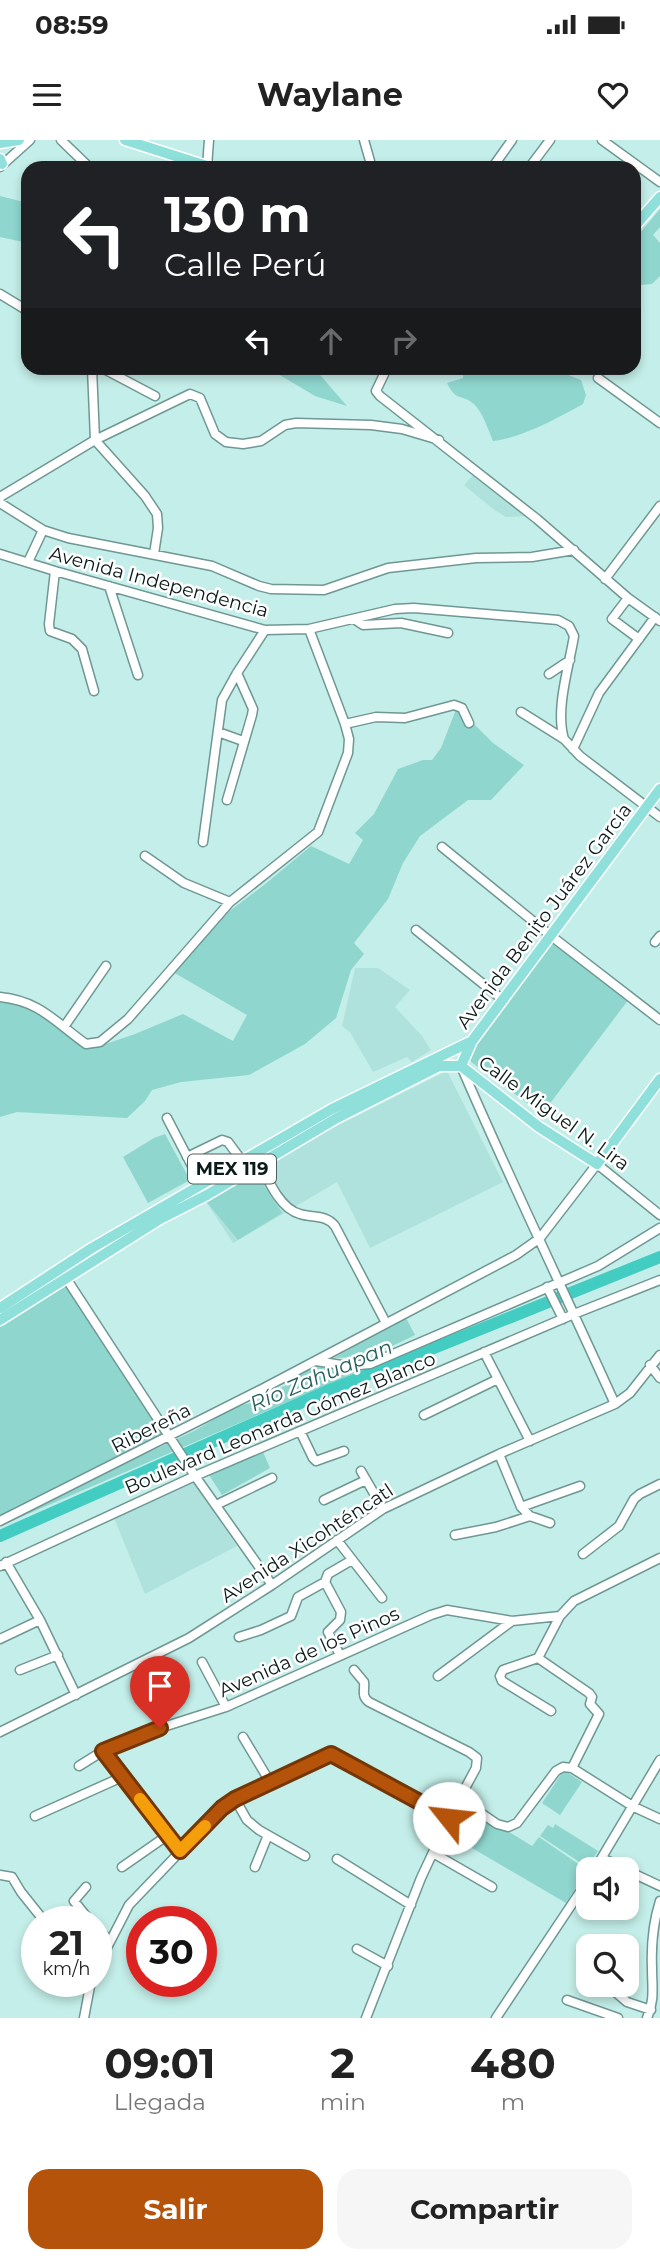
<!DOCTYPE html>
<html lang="es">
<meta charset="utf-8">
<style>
body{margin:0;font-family:Montserrat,sans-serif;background:#f6f6f6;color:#222;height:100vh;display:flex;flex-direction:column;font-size:26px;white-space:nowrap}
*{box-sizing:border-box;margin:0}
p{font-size:23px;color:#767676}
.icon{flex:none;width:38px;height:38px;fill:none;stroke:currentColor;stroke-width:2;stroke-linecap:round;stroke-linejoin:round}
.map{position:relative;height:1878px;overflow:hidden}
.details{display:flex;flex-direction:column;background:#fff;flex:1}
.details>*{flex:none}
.guide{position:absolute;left:21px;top:21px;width:620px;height:214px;border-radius:21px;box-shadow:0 4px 10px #0003;background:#202124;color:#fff;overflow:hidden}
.tools{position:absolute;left:576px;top:1717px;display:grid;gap:14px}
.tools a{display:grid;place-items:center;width:63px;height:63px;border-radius:14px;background:#fff;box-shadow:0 4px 10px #0003;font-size:35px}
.speed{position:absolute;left:21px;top:1766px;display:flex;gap:14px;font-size:35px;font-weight:700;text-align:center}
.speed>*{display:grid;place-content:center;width:91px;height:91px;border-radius:50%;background:#fff;box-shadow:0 4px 10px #0003;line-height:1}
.speed small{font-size:18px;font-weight:400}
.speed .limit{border:10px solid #d22;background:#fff;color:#111}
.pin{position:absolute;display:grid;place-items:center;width:60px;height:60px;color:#fff;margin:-72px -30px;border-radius:50% 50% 50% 0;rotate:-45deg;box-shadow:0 0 7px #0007}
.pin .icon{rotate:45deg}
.me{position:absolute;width:77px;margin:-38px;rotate:299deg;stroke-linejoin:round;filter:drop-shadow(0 0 5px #0008)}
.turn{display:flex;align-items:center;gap:24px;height:147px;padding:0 28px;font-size:32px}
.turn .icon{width:91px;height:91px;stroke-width:2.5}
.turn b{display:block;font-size:49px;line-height:60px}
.lanes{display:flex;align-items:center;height:66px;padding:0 28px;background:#0003;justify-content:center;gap:35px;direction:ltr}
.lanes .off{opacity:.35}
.eta{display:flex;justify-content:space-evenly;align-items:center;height:119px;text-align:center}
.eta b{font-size:42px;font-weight:700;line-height:49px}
.button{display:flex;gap:14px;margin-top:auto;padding:14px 28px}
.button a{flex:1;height:80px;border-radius:21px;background:#b45309;color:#fff;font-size:28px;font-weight:700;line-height:80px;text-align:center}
.button a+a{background:#f6f6f6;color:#222}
.status{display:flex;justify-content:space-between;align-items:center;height:49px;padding:0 35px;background:#fff;direction:ltr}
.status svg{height:19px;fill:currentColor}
header{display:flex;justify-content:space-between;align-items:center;height:91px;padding:0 28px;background:#fff;font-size:32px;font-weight:700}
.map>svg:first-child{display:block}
.built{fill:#afe2dc}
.green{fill:#8fd6ce}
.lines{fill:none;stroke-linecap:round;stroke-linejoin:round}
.river{stroke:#42ccc2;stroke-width:12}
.minor-casing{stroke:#6f9793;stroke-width:11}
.major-casing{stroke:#fff;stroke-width:13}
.minor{stroke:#fff;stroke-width:8}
.major{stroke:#8fe0da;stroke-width:10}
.route-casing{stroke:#753606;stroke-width:18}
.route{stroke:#b45309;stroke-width:12}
.slow{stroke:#f59e0b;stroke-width:12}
.labels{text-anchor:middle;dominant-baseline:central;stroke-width:5;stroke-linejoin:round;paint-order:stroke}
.shield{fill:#fff;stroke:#545f5d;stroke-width:2}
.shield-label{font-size:18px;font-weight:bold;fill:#0a1a18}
.street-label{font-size:19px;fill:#0a1a18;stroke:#fff}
.water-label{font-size:21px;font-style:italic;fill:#285f5b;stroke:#fff}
</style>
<div class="status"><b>08:59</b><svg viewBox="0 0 49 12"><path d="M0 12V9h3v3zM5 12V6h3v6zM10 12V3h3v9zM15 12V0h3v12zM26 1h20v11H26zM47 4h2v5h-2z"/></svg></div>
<header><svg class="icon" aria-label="menu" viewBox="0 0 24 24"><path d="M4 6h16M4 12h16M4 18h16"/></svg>Waylane<svg class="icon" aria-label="heart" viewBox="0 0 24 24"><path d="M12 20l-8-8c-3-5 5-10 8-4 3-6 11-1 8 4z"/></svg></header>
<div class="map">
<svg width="660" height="1878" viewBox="0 0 660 1878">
<rect width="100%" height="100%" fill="#c4eee9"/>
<path class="built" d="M475,333L529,376L506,377L493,369L464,345Z
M355,828H378L410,850L395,867L422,896L431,910L412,922L407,917L373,932L350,892L342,886Z
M447,931L503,1042L370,1108L337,1042L233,1103L205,1060L266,1021Z
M193,1341L237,1406L145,1454L114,1378Z"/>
<path class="green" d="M0,56L28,63V103L0,97Z
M660,69V87L653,95L660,103V136L652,144L641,145L634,141V100Z
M268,228H314L347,266L315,256Z
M467,228H550L581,240L586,255L583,264C558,278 521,298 493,301C488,289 483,273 474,264C461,253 457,263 447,243L463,238L464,230Z
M457,567L493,603L524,625L491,660H468L420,696L403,723L388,759L354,803L364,814L351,830L336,878L305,904L249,935L181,942L152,950L145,961L127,978L17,972L0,977V861L34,868L79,904L94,908L135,894L183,874L233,901L247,875L173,832L219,779L264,745L311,706L349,724L363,700L355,693L374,674L398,629L423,620H432L441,608Z
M553,802L629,859L542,974L466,918Z
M165,994L190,1040L148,1063L123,1017L154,998Z
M254,1030L282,1073L238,1100L205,1060Z
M65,1144L163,1294L0,1377V1187Z
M405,1176L415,1195C382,1211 372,1217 334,1218Z
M310,1225L362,1230L0,1386L47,1360L196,1290L236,1266L252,1263L290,1243L296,1234Z
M263,1312L270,1328L222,1355L209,1335Z
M564,1630L582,1642L560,1675L542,1663Z
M464,1664L532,1706L539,1697L587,1730L566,1763L448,1694Z
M555,1684L598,1711L587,1727L540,1696L548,1685L553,1688Z"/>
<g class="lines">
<path class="river" d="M0,1396L332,1249L660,1117"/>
<defs>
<path id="minor" d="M61,0L90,28
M364,0L372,28
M602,0L660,42
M0,27L30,0
M207,27L209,0
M492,28L512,0
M529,28L550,0
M0,154L28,171
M92,228L95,300L145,356L157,374L158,388L154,414
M102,228L155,256
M387,228L376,251L380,256L537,379L628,458L660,481
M598,238L660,283
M0,357L95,300L190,254L200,258L215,294L226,302L243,304L261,301L285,285L296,283L371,285L402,289L439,300
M0,363L43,390L68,398L212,426L259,446L271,449L324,450L388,428L476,418L532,417L574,410
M0,414L55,431L265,490L309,489L395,469L414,468L558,480L569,486L574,496C569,527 555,569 564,599
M28,422L43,390
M55,431L49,484L50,491L72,499L82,509L94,551
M605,439L660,366
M109,446L138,535
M628,458L612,479L639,499
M354,479L363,485L401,483L448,493
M549,534L570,520
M521,572L564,599L580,616L660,677
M345,584L376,577L405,578L454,565L462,568L469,583
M218,592L243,601
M573,609L599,553L655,477
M227,660L252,575L253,569L237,533
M203,702L222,560L237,533L265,490
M442,707L550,795L660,880
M145,716L184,743L230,762
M416,790L503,860
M655,802L660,796
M0,857C40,861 55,882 86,904L100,902L128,879L230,762L318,692L348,613L349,599L345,584L309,489
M64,887L106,826
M461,926C510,1040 564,1151 615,1264
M167,978L204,1049
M187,1017L222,1000L228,1002L245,1025
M260,1023C268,1040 280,1069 300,1074C312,1078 326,1074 335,1086L386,1183
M64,1135L195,1336L272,1445
M547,1147L563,1179
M484,1212L530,1301
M316,1221L348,1226L370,1224L598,1126L660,1088
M650,1225L660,1238
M424,1275L498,1239
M300,1291L313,1318L316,1321L344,1311
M499,1314L521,1367L530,1376L550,1383
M361,1331L383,1369
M324,1360L366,1340
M216,1365L272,1338
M521,1367L580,1346
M0,1381L262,1249L516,1115L540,1098L597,1024L660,1075
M455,1395L496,1387L530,1376
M337,1400L382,1458
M583,1414L619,1386L634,1359L640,1354L660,1344
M6,1422L40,1480L76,1555
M0,1426L195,1336L574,1174L660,1140
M239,1497L261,1490L291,1476L298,1457L325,1442
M0,1499L40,1480
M340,1515L328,1492L340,1480L341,1472L325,1442L328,1434L352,1420
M538,1518L560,1476L574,1461L660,1418
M538,1518L589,1553L592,1557L590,1564L599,1574L572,1628
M538,1518L503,1530L500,1536L502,1541L551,1571
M202,1522L226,1567
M20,1530L58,1515
M354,1530L364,1542C365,1551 361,1556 369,1562L469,1612L477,1618L476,1628L449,1678L421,1738L366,1878
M438,1536L512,1481
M0,1592L189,1498L272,1445L383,1369L499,1314L615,1264L630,1253L660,1215
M243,1597L270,1642
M103,1611L180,1711
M79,1626L103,1611L160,1588L226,1567L431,1475L447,1470L512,1481L560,1476
M459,1658L497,1684L508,1687L517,1683L556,1631L563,1627L572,1628L634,1667L660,1679
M235,1659L247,1680L259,1690L305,1716
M35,1676L122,1637
M433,1713L492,1747
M602,1718L625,1729
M337,1719L411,1765
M122,1727L168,1695
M255,1727L268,1695
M595,1729L660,1620
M626,1730L660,1746
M0,1735L12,1737L21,1752L45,1782
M86,1747L74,1761L91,1782
M96,1787L109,1801
M357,1809L388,1826
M96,1829L129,1765L222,1668L235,1659L326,1616L331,1614L337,1615L449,1678
M613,1850L627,1862L651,1870
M567,1860L618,1878
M84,1878L91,1841
M496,1878L588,1740
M647,1878C655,1860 652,1847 652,1828C651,1804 653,1783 660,1761"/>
<path id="major" d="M125,0L213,28
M0,3L19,0
M0,19L2,24
M634,87L660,57
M461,926L472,901L660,649
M461,926L539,987L597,1024L660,939
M0,1168L92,1108L332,969L472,901
M0,1180L160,1079L207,1055L337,978L439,926H461"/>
</defs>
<use href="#minor" class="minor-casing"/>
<use href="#major" class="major-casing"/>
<use href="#minor" class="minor"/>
<use href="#major" class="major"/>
</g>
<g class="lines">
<defs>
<path id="route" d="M160,1588L103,1611L180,1711L222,1668L235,1659L331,1614L449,1678"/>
</defs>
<use href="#route" class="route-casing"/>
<use href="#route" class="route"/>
<path class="slow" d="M140,1659L180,1711L205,1686"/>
</g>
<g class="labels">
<rect class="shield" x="188" y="1014.5" width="88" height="29" rx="5"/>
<g class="shield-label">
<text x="232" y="1029">MEX 119</text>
</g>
<g class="street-label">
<text transform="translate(159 442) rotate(15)">Avenida Independencia</text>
<text transform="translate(544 776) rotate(-53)">Avenida Benito Juárez García</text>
<text transform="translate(554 973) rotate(36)">Calle Miguel N. Lira</text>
<text transform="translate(280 1283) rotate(-23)">Boulevard Leonarda Gómez Blanco</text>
<text transform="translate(151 1288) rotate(-27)">Ribereña</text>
<text transform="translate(307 1403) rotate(-33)">Avenida Xicohténcatl</text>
<text transform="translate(309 1512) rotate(-24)">Avenida de los Pinos</text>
</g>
<g class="water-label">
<text transform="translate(321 1235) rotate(-23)">Río Zahuapan</text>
</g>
</g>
</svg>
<div class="tools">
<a><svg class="icon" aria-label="sound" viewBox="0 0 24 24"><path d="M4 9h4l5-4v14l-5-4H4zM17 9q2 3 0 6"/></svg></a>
<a><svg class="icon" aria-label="search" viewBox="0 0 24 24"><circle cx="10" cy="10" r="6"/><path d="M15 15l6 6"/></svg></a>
</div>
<div class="speed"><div>21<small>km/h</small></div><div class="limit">30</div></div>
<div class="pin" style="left:160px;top:1588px;background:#d93025"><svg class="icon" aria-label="arrive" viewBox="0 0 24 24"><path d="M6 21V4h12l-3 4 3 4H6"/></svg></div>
<svg class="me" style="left:449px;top:1678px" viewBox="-20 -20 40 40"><circle r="19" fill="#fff"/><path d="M0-13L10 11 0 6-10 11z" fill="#b45309"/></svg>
<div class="guide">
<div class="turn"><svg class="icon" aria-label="left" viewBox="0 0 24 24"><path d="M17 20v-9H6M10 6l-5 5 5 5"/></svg><div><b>130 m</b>Calle Perú</div></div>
<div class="lanes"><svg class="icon" aria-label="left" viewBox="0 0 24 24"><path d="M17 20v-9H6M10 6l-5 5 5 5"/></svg><svg class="icon off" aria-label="ahead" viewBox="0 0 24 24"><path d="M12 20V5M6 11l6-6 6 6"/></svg><svg class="icon off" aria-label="right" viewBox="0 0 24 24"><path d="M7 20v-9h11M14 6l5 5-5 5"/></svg></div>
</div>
</div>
<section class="details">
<div class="eta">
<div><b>09:01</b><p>Llegada</p></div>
<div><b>2</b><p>min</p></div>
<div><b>480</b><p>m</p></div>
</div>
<div class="button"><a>Salir</a><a>Compartir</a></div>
</section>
